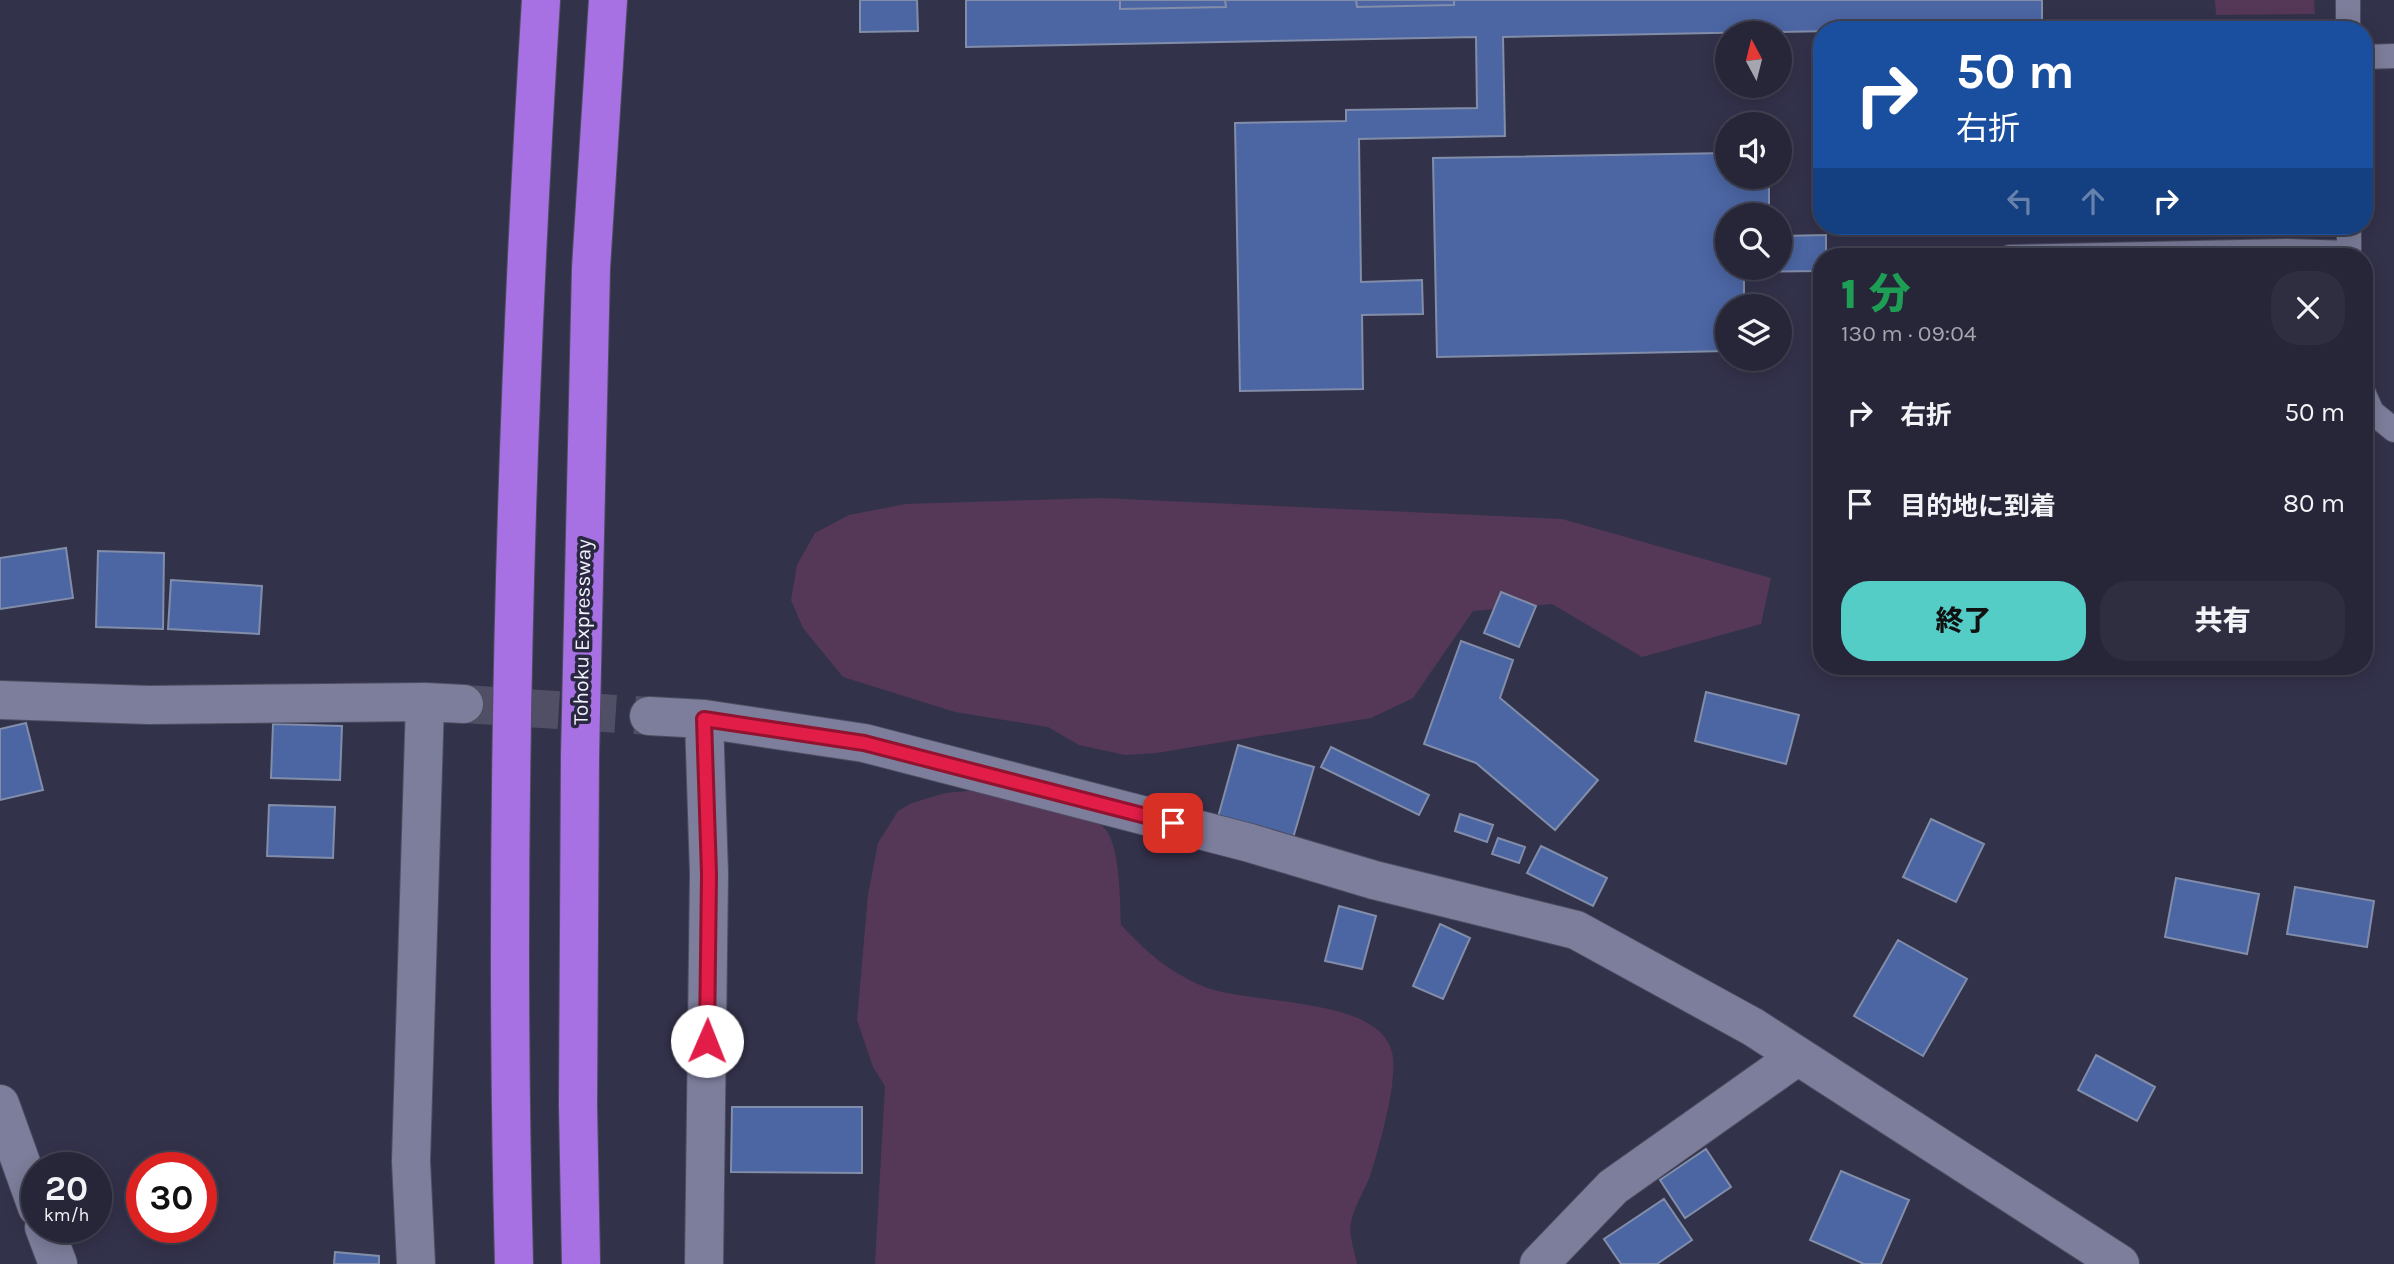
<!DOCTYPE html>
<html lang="ja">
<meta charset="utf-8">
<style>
body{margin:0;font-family:Karla,"Noto Sans JP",sans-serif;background:#2e2e40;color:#f1f3f6;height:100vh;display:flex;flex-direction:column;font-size:26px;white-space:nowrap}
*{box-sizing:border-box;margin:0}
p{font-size:23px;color:#a4a5ae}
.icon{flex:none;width:38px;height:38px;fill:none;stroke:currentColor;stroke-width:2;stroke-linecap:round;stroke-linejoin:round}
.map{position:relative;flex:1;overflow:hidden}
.drawer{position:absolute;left:1813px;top:248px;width:560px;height:427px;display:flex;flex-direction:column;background:#262638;border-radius:28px;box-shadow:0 4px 18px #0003,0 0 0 2px #424353}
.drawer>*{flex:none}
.banner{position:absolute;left:1813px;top:21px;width:560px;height:214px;border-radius:28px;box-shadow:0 4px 18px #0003,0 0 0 2px #424353;background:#1a4fa0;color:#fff;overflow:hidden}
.needle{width:46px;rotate:353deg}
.buttons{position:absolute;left:1715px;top:21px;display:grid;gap:14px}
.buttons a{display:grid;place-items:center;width:77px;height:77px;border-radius:50%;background:#262638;box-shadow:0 4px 18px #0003,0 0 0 2px #424353;font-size:35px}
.speed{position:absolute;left:21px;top:1152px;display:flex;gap:14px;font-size:35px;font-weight:700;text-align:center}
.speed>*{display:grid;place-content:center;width:91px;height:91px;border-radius:50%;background:#262638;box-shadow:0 4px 18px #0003,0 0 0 2px #424353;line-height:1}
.speed small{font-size:18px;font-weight:400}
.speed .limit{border:10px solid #d22;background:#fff;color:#111}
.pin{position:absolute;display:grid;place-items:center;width:60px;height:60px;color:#fff;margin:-30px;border-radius:14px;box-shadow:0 4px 10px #0006}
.me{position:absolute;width:77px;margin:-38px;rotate:1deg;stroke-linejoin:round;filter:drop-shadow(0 0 5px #0008)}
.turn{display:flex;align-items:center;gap:24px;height:147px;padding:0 28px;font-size:32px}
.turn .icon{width:91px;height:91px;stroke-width:2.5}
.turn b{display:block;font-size:49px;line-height:60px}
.lanes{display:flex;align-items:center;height:66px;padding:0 28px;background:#0003;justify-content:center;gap:35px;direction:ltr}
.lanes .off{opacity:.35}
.round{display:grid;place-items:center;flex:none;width:74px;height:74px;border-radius:28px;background:#2e2e40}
.overview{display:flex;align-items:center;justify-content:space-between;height:119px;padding:0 28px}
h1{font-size:42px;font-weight:800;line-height:52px;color:#1e9e55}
.primary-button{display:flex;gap:14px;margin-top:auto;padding:14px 28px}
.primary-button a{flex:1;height:80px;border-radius:28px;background:#54cdc6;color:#111;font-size:28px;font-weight:800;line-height:80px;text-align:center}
.primary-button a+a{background:#2e2e40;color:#f1f3f6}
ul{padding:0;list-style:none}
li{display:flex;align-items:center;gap:21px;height:91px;padding:0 28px}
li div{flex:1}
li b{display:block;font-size:26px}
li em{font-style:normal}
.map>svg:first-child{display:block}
.green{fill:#553858}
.building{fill:#4c66a4;stroke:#818da9;stroke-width:2}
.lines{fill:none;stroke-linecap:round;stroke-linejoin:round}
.minor-tunnel{stroke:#504f66;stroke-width:38;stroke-dasharray:38 19;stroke-linecap:butt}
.service-casing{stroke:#4e4e62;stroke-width:26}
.minor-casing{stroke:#4e4e62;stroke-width:40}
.tertiary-casing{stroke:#4e4e62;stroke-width:40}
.motorway-casing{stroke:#4e4e62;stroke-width:40}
.service{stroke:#7d7e9b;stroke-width:24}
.minor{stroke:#7d7e9b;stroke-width:38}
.tertiary{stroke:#7d7e9b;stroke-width:38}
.motorway{stroke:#a771e4;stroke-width:38}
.route-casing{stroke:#92132f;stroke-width:18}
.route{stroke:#e11d48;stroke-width:12}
.labels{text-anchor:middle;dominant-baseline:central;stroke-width:7;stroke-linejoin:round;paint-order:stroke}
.street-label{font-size:21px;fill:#f1f1fe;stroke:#292840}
</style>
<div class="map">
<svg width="2394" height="1264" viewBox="0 0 2394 1264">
<rect width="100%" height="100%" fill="#33324b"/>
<path class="green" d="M2215,0H2314L2315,14L2216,15Z
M1101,498L1562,519L1771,578L1761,624L1642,657L1552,604L1473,611L1413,698L1371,718L1156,753L1125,755L1079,745L1048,727L955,712L843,677L803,628L791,600L797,565L815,533L849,515L906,504Z
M990,789C1017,797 1090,810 1106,830C1120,848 1120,902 1121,925C1147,952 1165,969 1200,985C1246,1007 1386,993 1393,1058C1396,1087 1380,1145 1371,1173C1366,1189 1354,1205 1351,1222C1348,1234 1355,1252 1357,1264H875L885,1086L873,1067L857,1020L868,895L878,843L898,811L912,803L945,793Z"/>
<path class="building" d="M860,0H917L918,31L860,32Z
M966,0H1120V9L1226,7L1225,0H1356L1357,7L1454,5V0H2042V27L1503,37L1505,136L1359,139L1361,282L1422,280L1423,314L1362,315L1363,389L1240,391L1235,123L1346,121V110L1477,108L1476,37L966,47Z
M966,0H2042V27L1503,37L1505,136L1359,139L1361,282L1422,280L1423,314L1362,315L1363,389L1240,391L1235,123L1346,121V110L1477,108L1476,37L966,47Z
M1727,153V177H1769V215H1727V268H1780V236L1826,235V257H1822V271L1744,272V302H1771V306H1727V351L1437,357L1433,158Z
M66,548L73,598L0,609V558Z
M98,551L164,553L163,629L96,627Z
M171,580L262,586L259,634L168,629Z
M1501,592L1536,606L1519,647L1484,633Z
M1461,641L1513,660L1500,698L1598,780L1555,830L1476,763L1424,744Z
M1706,692L1799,715L1786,764L1695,741Z
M26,723L43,790L0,800V729Z
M273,724L342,726L340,780L271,778Z
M1238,745L1314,767L1293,838L1218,817Z
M1331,747L1429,795L1419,815L1321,767Z
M269,805L335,807L333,858L267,856Z
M1460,814L1493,825L1487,842L1455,831Z
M1931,819L1984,844L1956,902L1903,877Z
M1498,838L1525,847L1519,863L1492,854Z
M1541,846L1607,878L1593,906L1527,873Z
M2176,878L2259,894L2247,954L2165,937Z
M2295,887L2374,901L2367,947L2287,934Z
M1339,906L1376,916L1362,969L1325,961Z
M1440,924L1470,938L1443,999L1413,986Z
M1898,940L1967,979L1923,1056L1854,1016Z
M2096,1055L2155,1087L2137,1121L2078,1090Z
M732,1107H862V1173L731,1172Z
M1706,1149L1731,1187L1685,1218L1660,1180Z
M1841,1171L1909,1200L1881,1264H1864L1810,1240Z
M1664,1199L1692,1240L1657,1264H1621L1604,1239Z
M335,1252L379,1256V1264H334Z"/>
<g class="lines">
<path class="minor-tunnel" d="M464,704L649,716"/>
<defs>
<path id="service" d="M2348,0V30
M2364,57L2394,56
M2349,226V257
M2010,257L2287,251L2349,253
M2364,394L2372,412L2394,430"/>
<path id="minor" d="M0,700L149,705L425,702L464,704
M649,716L704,719L864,743L1250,843L1374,880L1576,930L1753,1027L2120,1264
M704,719L709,874L704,1264
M416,1264L411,1161L425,702
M1539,1264L1613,1187L1798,1056"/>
<path id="tertiary" d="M0,1104L37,1207
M44,1227L58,1264"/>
<path id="motorway" d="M514,1264C503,843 515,420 541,0
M581,1264L578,1105L580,756L591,268L608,0"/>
</defs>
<use href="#service" class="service-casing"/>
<use href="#minor" class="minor-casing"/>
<use href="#tertiary" class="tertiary-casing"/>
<use href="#motorway" class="motorway-casing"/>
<use href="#service" class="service"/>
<use href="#minor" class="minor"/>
<use href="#tertiary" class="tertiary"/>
<use href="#motorway" class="motorway"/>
</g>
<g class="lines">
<defs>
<path id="route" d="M707,1041L709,874L704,719L864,743L1173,823"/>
</defs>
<use href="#route" class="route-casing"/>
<use href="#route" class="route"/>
</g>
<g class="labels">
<g class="street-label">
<text transform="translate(582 632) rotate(-89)">Tohoku Expressway</text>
</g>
</g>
</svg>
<div class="buttons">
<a><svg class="needle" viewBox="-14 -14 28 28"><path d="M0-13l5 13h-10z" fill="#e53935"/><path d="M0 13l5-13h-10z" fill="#a4a5ae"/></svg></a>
<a><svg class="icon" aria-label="sound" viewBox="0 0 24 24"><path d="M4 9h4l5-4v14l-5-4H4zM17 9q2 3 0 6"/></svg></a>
<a><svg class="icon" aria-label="search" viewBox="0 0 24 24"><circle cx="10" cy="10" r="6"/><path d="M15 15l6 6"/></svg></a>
<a><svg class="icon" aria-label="layers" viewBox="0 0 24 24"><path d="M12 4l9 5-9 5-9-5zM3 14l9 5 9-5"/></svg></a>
</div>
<div class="speed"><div>20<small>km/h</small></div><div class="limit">30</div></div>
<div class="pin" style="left:1173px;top:823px;background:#d93025"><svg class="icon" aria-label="arrive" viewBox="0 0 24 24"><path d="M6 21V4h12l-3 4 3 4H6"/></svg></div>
<svg class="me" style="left:707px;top:1041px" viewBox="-20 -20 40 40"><circle r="19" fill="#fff"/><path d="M0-13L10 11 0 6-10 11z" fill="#e11d48"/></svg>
<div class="banner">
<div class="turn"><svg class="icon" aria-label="right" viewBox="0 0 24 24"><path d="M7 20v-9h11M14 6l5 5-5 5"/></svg><div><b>50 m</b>右折</div></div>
<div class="lanes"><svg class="icon off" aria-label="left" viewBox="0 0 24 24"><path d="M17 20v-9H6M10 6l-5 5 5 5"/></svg><svg class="icon off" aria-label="ahead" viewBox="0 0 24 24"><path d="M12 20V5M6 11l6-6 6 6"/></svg><svg class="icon" aria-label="right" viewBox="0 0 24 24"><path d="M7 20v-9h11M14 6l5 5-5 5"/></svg></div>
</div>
<section class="drawer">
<div class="overview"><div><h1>1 分</h1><p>130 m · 09:04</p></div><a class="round"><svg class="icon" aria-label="close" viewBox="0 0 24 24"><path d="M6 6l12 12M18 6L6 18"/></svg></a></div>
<ul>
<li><svg class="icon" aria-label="right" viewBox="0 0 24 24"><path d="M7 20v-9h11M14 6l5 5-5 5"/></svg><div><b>右折</b></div><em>50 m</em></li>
<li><svg class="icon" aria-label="arrive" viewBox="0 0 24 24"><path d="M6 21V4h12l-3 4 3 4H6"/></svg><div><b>目的地に到着</b></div><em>80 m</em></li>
</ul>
<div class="primary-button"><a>終了</a><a>共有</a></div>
</section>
</div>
